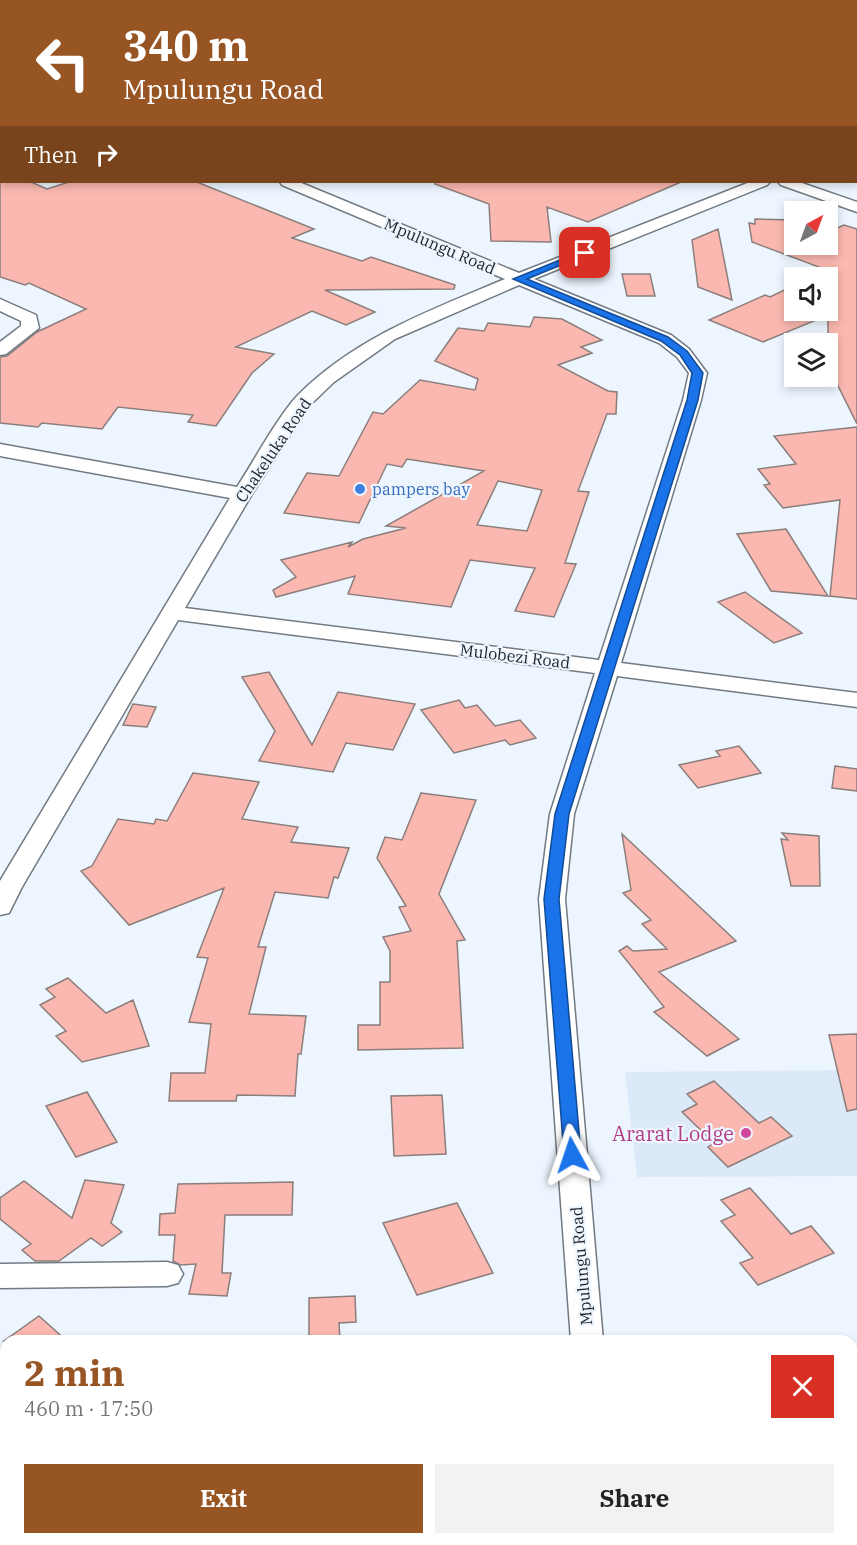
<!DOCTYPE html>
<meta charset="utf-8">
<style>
body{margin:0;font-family:"IBM Plex Serif",serif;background:#f2f2f2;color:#222;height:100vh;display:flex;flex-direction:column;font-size:22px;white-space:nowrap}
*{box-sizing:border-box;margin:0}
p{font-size:20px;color:#767676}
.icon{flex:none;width:33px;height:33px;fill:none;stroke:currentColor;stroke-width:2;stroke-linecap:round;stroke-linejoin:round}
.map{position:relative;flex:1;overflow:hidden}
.panel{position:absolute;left:0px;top:1335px;width:858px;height:210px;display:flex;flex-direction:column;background:#fff;border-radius:18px 18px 0 0;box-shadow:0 3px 9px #0003}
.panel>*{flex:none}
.top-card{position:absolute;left:0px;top:0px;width:858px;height:183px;box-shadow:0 3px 9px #0003;background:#985524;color:#fff;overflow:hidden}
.needle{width:39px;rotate:41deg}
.controls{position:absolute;left:784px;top:201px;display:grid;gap:12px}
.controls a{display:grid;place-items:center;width:54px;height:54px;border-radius:0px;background:#fff;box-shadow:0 3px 9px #0003;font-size:30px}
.pin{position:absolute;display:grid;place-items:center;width:51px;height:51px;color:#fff;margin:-26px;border-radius:12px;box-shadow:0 3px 9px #0006}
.me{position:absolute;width:66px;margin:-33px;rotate:355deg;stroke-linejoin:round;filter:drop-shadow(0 0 4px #0008)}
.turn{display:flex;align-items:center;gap:21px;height:126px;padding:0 24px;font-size:27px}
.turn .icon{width:78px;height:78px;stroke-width:2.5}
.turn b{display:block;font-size:42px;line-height:51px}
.then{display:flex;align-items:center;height:57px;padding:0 24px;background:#0003;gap:12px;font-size:22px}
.round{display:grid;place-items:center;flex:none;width:63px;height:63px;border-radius:0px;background:#f2f2f2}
.summary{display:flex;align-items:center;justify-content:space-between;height:102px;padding:0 24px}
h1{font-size:36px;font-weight:800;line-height:45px;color:#985524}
.button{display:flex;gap:12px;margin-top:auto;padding:12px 24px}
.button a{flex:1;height:69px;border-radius:0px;background:#985524;color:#fff;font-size:24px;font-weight:800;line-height:69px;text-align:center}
.button a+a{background:#f2f2f2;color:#222}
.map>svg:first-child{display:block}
.built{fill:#dbe9f9}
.building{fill:#fab8b0;stroke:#8b7e7c;stroke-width:1.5;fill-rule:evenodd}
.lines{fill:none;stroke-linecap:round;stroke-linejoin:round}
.street-casing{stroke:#727a82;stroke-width:3}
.street{fill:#fff;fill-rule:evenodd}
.route{fill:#1a73e8;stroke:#114b97;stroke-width:1.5}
.shop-dot{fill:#3f7fe0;stroke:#edf6ff;stroke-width:2}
.hotel-dot{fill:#d1479c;stroke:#edf6ff;stroke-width:2}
.labels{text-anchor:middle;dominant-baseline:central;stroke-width:4.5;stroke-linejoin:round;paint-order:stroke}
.street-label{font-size:16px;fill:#1f2225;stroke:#edf6ff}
.shop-label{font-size:16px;fill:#366cbe;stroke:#edf6ff;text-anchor:start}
.near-hotel-label{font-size:20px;fill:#b23c85;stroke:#edf6ff;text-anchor:end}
</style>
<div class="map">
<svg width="857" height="1545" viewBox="0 0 857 1545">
<rect width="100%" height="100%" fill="#edf6ff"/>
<path class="built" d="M857,1070V1176L637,1177L625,1072Z"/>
<path class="building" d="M0,182H31L47,189L69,182H197L314,229L292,238L362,261L371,257L455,285L454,289L325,290L375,312L346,325L312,311L236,347L274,354L252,373L216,426L188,422L193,415L118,407L102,429L42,423L38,427L0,423V357L7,356L37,332L86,309L29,283L25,285L0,277Z
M435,182H681L588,222L547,207L551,242L491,241L489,204L435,184Z
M755,219L795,220V248L802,244H828V232L844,225L857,229V424L837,384L828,376V315L763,342L709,320L765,295L770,297L795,285V310H828V278H812L827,270L752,242L749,223L755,224Z
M718,229L732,300L698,287L692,240Z
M622,274H650L655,296H627Z
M534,317L562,319L602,340L581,347L592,353L558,365L608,391L617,392L616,414H607L578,491L589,492L565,563L576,564L554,617L515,611L535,568L470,560L451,607L348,594L355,576L276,597L273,590L296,577L281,560L352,542L348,547L363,539L406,528L386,526L484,471L407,459L402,467L387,464L359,523L284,513L307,473L339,476L373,412L383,414L420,380L475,390L478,379L435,361L458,328L484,331L488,323L530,327ZM498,481L542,490L527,531L477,525Z
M857,427V599L830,596L840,500L783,508L764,485L770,484L758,469L796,464L774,436Z
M786,529L828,596L771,591L737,534Z
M745,592L802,633L774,643L718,602Z
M269,672L312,745L338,692L415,704L393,750L346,743L333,772L259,761L275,731L242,677Z
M459,700L465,708L477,705L495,726L520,720L536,738L510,745L505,740L454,753L421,710Z
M133,704L156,707L147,727L123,725Z
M739,746L761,773L698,788L679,765L720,756L716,751Z
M835,766L857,769V791L832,788Z
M193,773L259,782L242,819L298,827L291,842L349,848L338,878L334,877L328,898L275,892L258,947H266L249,1014L306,1016L301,1054H298L295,1096L237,1095L236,1101H169L171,1073H205L211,1024L189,1022L208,958L197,957L224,888L129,925L81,871L92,866L118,819L154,824L156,819L167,821Z
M421,793L476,800L439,894L465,940L457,941L463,1048L358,1050V1025H380V982H390V951L383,937L411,931L399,907L406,906L377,858L385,837L402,840Z
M782,833L819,836L820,886H791L781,839L788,840Z
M622,834L736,941L659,972L739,1039L707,1056L654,1012L664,1007L619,951L627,946L633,951L667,949L642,924L651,920L623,893L631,890Z
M68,978L106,1013L133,1000L149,1046L82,1062L56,1036L66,1031L40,1005L55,997L46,989Z
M857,1034V1109L847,1111L829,1035Z
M714,1081L759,1123L771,1117L792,1136L728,1167L708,1147L714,1143L682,1112L697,1104L687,1094Z
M87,1092L117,1142L76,1157L46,1106Z
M442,1095L446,1154L394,1156L391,1096Z
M85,1180L124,1185L111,1223L122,1232L102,1246L91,1238L59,1261H35L22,1250L31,1244L0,1219V1198L24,1181L72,1218Z
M293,1182L292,1215H225L222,1273H231L227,1296L189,1294L196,1264L180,1265L173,1261L175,1235H159L160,1214L175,1213L178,1184Z
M750,1188L791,1234L811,1226L834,1253L758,1285L740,1263L753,1258L721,1221L735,1215L721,1200Z
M457,1203L493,1273L417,1295L383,1223Z
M355,1296L356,1322L339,1323L340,1341H309V1298Z
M39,1316L67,1341H4Z"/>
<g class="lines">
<defs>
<path id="street" d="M47,0H60L46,2Z
M344,0H357L358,2H345Z
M741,0H756L757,2H742Z
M856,30H857V38H856Z
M857,140V149H856V140Z
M280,182H299L519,273L750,182H770L767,185L534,279L671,335L689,349L707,373L701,400L621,663L857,693V707L617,676L574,814L565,899L603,1341H571L539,899L550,814L595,673L178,620L22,887L9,913L0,915V881L230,498L0,456V444L237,487C254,461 278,416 298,395C356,337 431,310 505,279L282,185ZM519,285L659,343L677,357L689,373L683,400L599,660L185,608L252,494L310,405L334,382L395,339Z
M778,182H799L857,202V212L781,185Z
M0,299L36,315L39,328L6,354L0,355V342L21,326V321L0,311Z
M167,1262L178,1265L183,1274L178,1283L167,1286L0,1288V1264Z
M585,1539H621L622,1545H586Z"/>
</defs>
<use href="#street" class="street-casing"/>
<use href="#street" class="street"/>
</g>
<path class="route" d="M582,251L590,253L527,279L668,337L687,351L703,373L698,400L569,814L559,899L581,1155L572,1161L564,1155L544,899L555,814L687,400L692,373L680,355L661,341L513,279Z"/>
<circle class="shop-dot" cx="360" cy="489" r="6"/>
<circle class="hotel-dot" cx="746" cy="1133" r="6"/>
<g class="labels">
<g class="street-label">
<text transform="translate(440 246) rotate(23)">Mpulungu Road</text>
<text transform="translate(273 450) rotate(-56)">Chakeluka Road</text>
<text transform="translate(515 656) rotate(7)">Mulobezi Road</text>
<text transform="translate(581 1266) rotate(-95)">Mpulungu Road</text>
</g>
<g class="shop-label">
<text x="372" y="489">pampers bay</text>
</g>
<g class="near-hotel-label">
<text x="734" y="1133">Ararat Lodge</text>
</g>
</g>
</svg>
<div class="controls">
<a><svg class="needle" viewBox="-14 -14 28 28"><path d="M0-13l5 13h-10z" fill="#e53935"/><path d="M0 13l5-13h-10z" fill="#767676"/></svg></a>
<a><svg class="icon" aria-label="sound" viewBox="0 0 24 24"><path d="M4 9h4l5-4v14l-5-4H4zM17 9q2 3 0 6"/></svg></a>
<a><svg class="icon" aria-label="layers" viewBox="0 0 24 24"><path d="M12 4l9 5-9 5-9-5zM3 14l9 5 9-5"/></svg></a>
</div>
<div class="pin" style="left:585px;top:253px;background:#d93025"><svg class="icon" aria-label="arrive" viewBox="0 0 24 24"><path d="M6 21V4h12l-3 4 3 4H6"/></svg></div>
<svg class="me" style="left:572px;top:1155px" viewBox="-20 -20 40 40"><path d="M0-17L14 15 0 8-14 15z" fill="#1a73e8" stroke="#fff" stroke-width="4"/></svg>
<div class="top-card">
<div class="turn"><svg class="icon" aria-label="left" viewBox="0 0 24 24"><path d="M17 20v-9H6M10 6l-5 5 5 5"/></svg><div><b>340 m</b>Mpulungu Road</div></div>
<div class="then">Then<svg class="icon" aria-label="right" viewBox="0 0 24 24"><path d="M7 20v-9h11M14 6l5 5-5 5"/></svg></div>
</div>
<section class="panel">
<div class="summary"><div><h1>2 min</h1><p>460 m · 17:50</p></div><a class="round" style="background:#d93025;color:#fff"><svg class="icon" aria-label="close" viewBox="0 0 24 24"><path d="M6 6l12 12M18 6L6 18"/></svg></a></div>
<div class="button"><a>Exit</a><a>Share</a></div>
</section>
</div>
